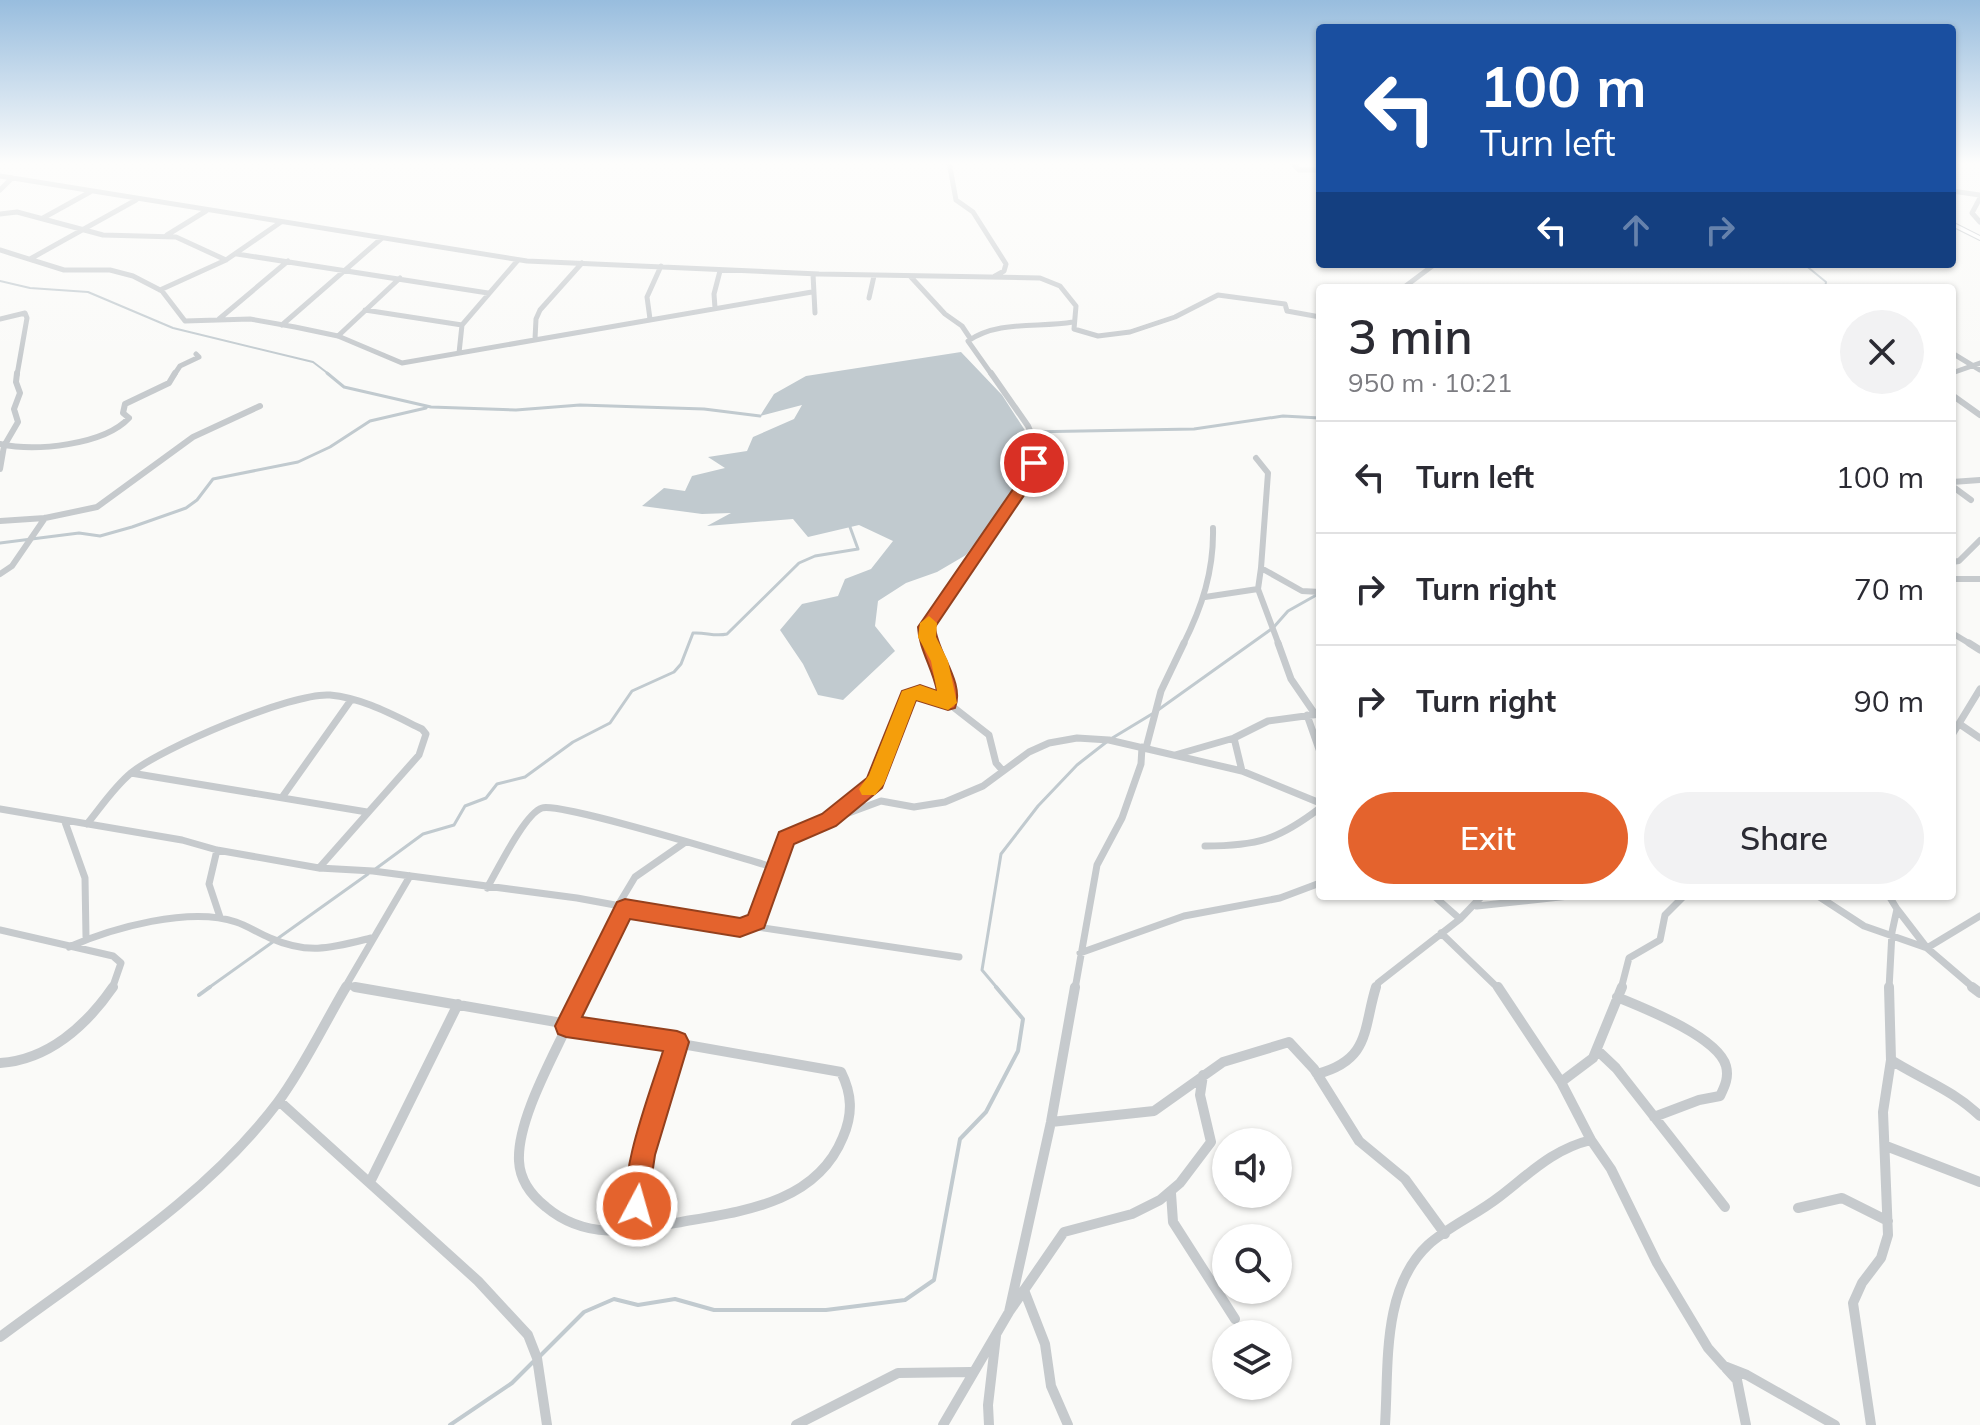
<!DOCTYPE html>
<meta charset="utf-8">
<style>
body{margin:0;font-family:Mulish,sans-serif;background:#f2f2f3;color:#2b2b33;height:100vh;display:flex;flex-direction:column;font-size:30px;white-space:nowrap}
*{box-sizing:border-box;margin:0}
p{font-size:26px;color:#7c7c81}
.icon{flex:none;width:44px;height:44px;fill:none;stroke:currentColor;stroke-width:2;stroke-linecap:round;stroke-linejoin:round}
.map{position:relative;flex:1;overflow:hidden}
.drawer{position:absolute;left:1316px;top:284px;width:640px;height:616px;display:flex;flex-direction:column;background:#fff;border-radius:8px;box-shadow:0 2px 6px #0004}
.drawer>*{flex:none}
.guide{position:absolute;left:1316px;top:24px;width:640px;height:244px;border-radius:8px;box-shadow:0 2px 6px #0004;background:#1a4fa0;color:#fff;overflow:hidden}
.fabs{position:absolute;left:1212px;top:1128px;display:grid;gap:16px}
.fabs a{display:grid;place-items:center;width:80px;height:80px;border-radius:50%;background:#fff;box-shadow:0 2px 6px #0004;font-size:40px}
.pin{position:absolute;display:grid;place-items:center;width:68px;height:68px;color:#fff;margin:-34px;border:4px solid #fff;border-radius:50%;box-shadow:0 2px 8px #0007}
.me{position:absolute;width:88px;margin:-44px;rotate:6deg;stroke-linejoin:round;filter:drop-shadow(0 0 6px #0008)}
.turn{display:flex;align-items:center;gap:28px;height:168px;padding:0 32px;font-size:36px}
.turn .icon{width:104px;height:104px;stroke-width:2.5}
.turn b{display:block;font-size:56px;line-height:68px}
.lanes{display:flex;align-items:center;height:76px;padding:0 32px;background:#0003;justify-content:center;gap:40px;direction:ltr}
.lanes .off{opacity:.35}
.round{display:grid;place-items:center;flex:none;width:84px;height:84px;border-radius:42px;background:#f2f2f3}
.head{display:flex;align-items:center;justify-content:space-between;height:136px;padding:0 32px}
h1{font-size:48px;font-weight:600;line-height:60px}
.primary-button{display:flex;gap:16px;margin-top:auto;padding:16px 32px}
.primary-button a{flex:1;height:92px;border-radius:48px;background:#e4632d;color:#fff;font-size:32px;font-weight:600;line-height:92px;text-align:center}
.primary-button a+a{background:#f2f2f3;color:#2b2b33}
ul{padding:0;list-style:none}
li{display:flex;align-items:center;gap:24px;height:112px;padding:0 32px;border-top:2px solid #e1e1e2}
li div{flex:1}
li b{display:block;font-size:30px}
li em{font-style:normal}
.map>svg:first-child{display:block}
.water{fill:#c1cacf}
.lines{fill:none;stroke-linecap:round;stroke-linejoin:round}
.stream-far2{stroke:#c1cacf;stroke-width:2}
.stream-far1{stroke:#c1cacf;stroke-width:3}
.stream{stroke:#c1cacf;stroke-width:4}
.secondary-casing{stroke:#babfc4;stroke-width:2}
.street-far3{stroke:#c6cacd;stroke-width:5}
.street-far2{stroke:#c6cacd;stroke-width:6}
.street-far1{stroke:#c6cacd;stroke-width:7}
.street{stroke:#c6cacd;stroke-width:10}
.secondary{fill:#fff;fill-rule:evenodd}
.route{fill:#e4632d;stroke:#94401d;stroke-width:2}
.slow{fill:#f59e0b}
</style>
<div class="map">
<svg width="1980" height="1425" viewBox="0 0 1980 1425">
<rect width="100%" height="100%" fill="#fafaf8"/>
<path class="water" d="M961,352L1002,395L1026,432L1031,453L1025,477L966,555L937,572L906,583L878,601L875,626L895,651L843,700L818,695L803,664L780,630L802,604L838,596L845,579L871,569L893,541L859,525L808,537L793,519L707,526L731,513L702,514L642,506L664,488L685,491L692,476L725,468L708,457L747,451L753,437L794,419L802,405L760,416L774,394L806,376Z"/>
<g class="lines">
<path class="stream-far2" d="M1804,264L1826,282L1825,288
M0,281L30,288L88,292L173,328L313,362L330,375"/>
<path class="stream-far1" d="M327,373L344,387L431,407L516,410L580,405L704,409L760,416
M1026,432L1194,429L1283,416L1320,418
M0,543L79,533L100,536L132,527L186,508L197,500L213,479L298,462L330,447L370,421L426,408
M1158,710L1273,628L1288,611L1320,593
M374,870L423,834L454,825L465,806L486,798L497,784L525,777L573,742L610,723L632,691L674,672L681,664L693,633C706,632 714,637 727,634L799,563L815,556L858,549L850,527
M207,989L368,874
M998,989L982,970L1001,854L1038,806L1077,765L1109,740L1152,714"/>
<path class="stream" d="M199,995L210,987
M539,1357L584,1312L614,1299L638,1305L675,1299L714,1310H826L905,1300L934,1280L960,1139L986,1112L1018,1051L1023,1019L996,987
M450,1425L512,1383L533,1362"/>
<defs>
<path id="secondary" d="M1952,222L1980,236V240L1952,226Z"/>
</defs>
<use href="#secondary" class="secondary-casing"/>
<path class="street-far3" d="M949,162L956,200L973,212L1006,264L1004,271L995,276
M1292,162L1299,170H1320
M0,176L527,261L819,274L1040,278L1060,286L1076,306L1074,329L1098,336L1130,332L1175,317L1218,295L1285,304L1287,311L1320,317
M0,190L12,178
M1952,191L1980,195
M1980,198L1972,213L1980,222
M0,214L17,212L103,235L176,237L226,260
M43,218L90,192
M167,235L206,211
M0,250L64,270H110L133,276L162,291L185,321L250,319L295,327L338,336L402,363L812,292
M237,254L488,293
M30,259L136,200
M813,274L815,313
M910,276L945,314L962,326L970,338
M1403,288L1435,264
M160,290L226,260L281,222
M869,298L874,276
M715,308L714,294L720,271
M365,310L462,325
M0,319L25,313L27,318L17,375
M219,319L288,261
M650,319L647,297L661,266
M282,325L382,238
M338,336L400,278
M535,339L536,319L540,310L582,263
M459,353L462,325L518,260
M1952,353L1980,370
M1952,373L1980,363
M174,375L180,366L199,357L196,354
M992,375L968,341C998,320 1038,328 1073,322"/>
<path class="street-far2" d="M1952,395L1980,415
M0,444C35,452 104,445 129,418L123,413L125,404L169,383L175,373
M1256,458L1268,473L1261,568
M0,469L4,446L18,422L14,409L20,393L16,382L17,373
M1952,482L1980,480
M1952,486L1971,500
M0,521L45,518L97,507L193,437L260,406
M1952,562L1959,561L1980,540
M0,574L12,566L45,518
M1952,579H1980
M1258,589L1279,645
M1205,597L1258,589L1261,568L1302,591L1320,592
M1952,633L1972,645
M933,645L926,631L953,586L1027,479L1035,457L1032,447L1034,440L1028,426L991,373
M1183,645C1202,607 1214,571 1213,528"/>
<path class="street-far1" d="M932,643L940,661L948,703L989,735L996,763L1003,771
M1278,643L1291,679L1315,714
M1969,643L1980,650
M1307,715L1320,752
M1961,725L1980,738
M1952,735L1980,689
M1234,738L1242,771
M1146,748L1161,691L1184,643
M1175,755L1234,738L1268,721L1320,714
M131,773L367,812
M283,796L351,700
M0,809L182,840L217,850L319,868L373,871L577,898L740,928L756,921L775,862L792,834L881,801L914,807L945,802L983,786L1029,752L1049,743L1077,738L1109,740L1242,771L1320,803
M837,814L877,779L908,696L920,692L948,703
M65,822L85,878L86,937
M87,824C101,807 114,787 131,773C161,748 293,692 330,695C363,698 393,715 422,729L426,734L419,755L319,868
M1205,846C1257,846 1278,840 1320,808
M217,850L209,884L220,917
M487,888C497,871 525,813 542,808C561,802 741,858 773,867
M1434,896L1460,919
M1818,896L1864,926L1927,948L1980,916
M1477,906L1569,896
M617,907L635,877L684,843
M1897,909L1927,948L1975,989
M750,926L959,957
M0,930L113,956L121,963L112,989
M1441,933L1499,989
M69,947C112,928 190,906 236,922C248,926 258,933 270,938C309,955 331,948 371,938
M1080,953L1184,916L1280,898L1320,883
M346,985L367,989
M344,989L410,876
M585,989L625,909
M1075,989L1097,865L1122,818L1141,764L1142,747
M1376,989L1378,983L1460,919L1482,896
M1621,989L1629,958L1660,940L1665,915L1684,896
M1889,989L1892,932L1897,909L1889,896"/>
<path class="street" d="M355,987L568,1024
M1498,987L1561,1082L1591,1140L1611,1169L1657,1263L1708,1348L1724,1366L1747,1375L1835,1425
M1972,987L1980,993
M1617,997C1644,1008 1718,1037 1726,1066C1729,1077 1725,1086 1720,1096L1699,1100L1654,1117
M568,1024L841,1072C852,1094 853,1114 843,1137C818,1199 752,1210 692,1220C640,1229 590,1244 546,1207C532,1196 520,1180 519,1161C517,1121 551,1061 568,1024Z
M568,1024L586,987
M1597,1050L1616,1068L1725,1207
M1891,1060C1923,1080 1953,1090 1980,1116
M0,1063C48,1060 86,1026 113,987
M1317,1074C1371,1060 1363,1028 1376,987
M1561,1082L1593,1058L1622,987
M279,1101L478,1281L528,1335L537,1358L547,1425
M1051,1122L1154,1111L1223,1062L1289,1042L1314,1069L1359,1141L1405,1179L1445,1234
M1886,1146L1980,1182
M370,1182L458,1004
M1171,1193L1173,1222L1235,1319
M1798,1208L1842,1198L1888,1221
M635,1231L643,1155L677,1042
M1024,1290L1045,1344L1051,1386L1068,1425
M1009,1312L1051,1122L1075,987
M0,1337C96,1265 205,1199 278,1102C304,1067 324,1024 346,987
M1726,1368L1737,1380L1746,1425
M796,1425L898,1373L971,1372
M943,1425L1009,1312L1064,1232L1132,1214L1160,1200L1180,1183L1211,1142L1200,1095L1203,1075
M989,1425L988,1405L996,1336
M1385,1425C1389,1367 1381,1289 1428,1245C1449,1226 1476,1215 1499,1197C1529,1174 1553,1149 1591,1140
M1871,1425L1853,1303L1862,1283L1881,1258L1888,1235L1883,1112L1891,1060L1889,987"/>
<use href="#secondary" class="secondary"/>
</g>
<linearGradient id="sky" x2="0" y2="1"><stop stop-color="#98bdde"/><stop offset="0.45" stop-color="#fdfdfc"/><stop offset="1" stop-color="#fdfdfc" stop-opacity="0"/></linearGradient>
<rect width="1980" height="362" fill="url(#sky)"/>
<path class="route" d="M1034,459L1041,463L1035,479L935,627C937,653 965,682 955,708L948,710L916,700L882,788L836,826L794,844L764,928L740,937L630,919L582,1017L677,1031L685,1034L689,1042L655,1155L646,1214L637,1218L629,1214C615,1181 652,1087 663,1051L566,1037L558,1034L555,1026L617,902L625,899L740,918L748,915L779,832L822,814L867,778L902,691L920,685L937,691C933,669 919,649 918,627L1020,479L1029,460Z"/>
<path class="slow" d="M929,616L937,623L936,637L948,661L957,703L948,710L916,700L884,784L875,795H862L859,789L869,775L902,691L920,685L937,691L931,661L918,637L920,623Z"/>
</svg>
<div class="fabs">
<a><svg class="icon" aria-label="sound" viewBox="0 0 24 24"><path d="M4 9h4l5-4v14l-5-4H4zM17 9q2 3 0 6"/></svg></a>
<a><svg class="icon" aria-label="search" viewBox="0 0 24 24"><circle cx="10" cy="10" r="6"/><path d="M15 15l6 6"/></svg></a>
<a><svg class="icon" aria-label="layers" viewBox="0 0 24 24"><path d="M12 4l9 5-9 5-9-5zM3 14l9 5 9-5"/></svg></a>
</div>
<div class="pin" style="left:1034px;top:463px;background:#d93025"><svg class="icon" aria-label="arrive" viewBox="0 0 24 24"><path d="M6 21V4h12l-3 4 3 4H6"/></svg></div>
<svg class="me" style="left:637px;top:1206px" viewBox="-20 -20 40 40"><circle r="17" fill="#e4632d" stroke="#fff" stroke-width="3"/><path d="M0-11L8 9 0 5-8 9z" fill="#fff"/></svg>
<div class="guide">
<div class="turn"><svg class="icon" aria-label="left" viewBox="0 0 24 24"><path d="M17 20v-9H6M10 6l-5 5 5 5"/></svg><div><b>100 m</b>Turn left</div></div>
<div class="lanes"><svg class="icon" aria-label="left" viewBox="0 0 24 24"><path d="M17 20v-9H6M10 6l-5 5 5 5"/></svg><svg class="icon off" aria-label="ahead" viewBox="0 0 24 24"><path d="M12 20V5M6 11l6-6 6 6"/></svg><svg class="icon off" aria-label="right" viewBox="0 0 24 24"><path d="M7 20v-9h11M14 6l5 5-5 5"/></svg></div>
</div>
<section class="drawer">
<div class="head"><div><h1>3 min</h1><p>950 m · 10:21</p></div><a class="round"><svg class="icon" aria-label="close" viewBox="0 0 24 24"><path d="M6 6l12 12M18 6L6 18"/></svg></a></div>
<ul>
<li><svg class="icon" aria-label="left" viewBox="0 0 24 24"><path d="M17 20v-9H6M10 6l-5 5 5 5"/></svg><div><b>Turn left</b></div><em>100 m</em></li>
<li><svg class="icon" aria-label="right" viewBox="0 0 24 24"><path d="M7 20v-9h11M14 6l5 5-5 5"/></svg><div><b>Turn right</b></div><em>70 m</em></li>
<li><svg class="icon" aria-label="right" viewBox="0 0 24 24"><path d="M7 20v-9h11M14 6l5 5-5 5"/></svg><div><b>Turn right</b></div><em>90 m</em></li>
</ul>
<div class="primary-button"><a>Exit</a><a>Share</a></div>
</section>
</div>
